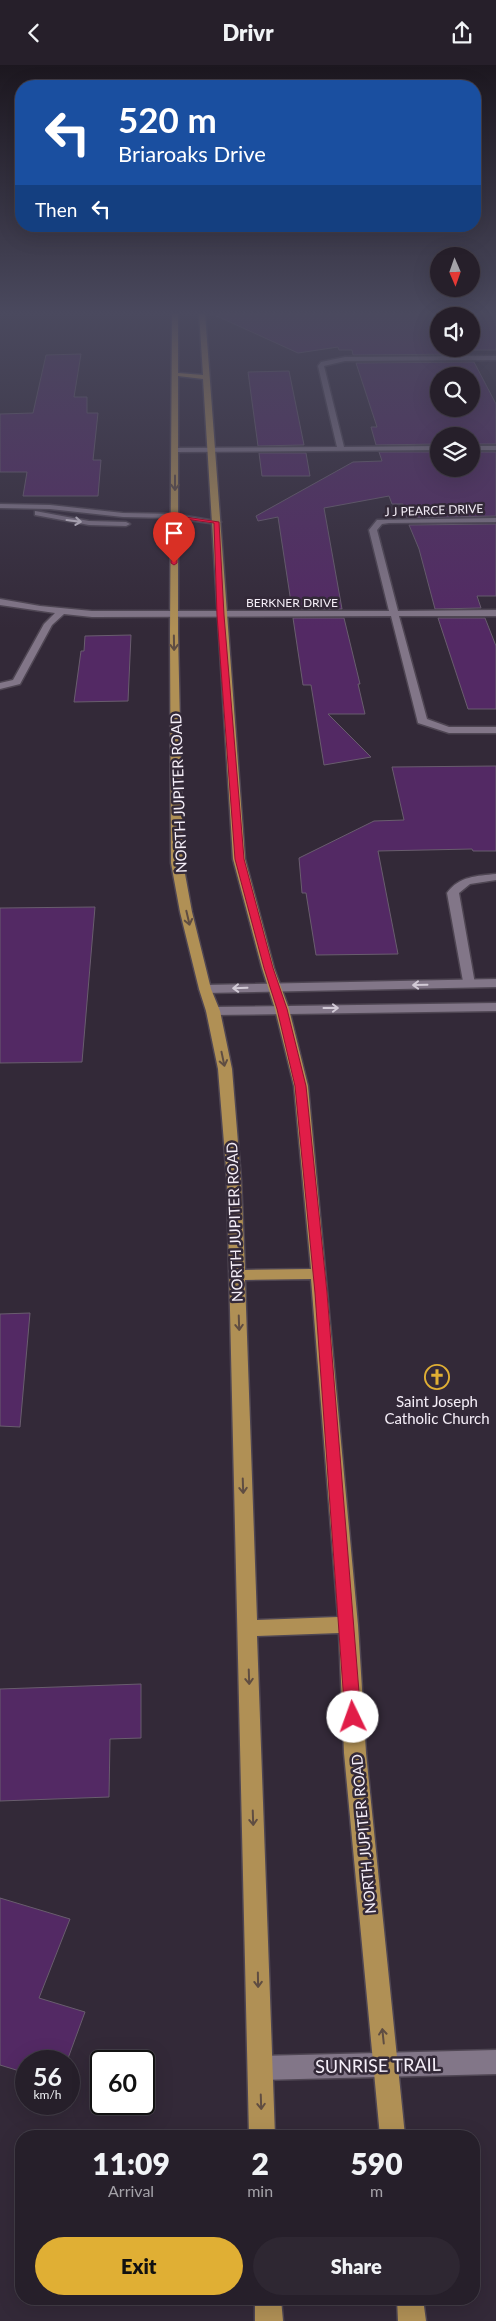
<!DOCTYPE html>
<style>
body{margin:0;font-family:Lato,sans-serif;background:#2e2732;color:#f1f3f6;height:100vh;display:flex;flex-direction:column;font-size:19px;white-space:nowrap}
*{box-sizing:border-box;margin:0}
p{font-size:16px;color:#a4a2a8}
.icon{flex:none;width:28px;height:28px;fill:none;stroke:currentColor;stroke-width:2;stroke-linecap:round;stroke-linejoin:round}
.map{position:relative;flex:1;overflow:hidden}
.details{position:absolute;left:15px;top:2065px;width:465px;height:175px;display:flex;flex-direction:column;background:#261f2a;border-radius:20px;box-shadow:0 5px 20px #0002,0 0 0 1px #423d47}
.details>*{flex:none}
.banner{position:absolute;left:15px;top:15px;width:466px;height:152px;border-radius:20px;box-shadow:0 5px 20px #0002,0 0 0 1px #423d47;background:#1a4fa0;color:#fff;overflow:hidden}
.needle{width:32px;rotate:178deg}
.tools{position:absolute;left:430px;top:182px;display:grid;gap:10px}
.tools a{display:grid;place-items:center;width:50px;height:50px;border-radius:50%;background:#261f2a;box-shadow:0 5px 20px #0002,0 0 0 1px #423d47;font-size:25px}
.speed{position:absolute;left:15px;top:1985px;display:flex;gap:10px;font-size:25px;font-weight:700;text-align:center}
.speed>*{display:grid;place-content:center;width:65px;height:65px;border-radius:50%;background:#261f2a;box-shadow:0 5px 20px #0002,0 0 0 1px #423d47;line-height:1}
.speed small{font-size:12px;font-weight:400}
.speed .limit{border:2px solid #111;border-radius:8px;background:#fff;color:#111}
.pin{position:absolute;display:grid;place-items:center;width:42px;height:42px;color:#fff;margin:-51px -21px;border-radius:50% 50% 50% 0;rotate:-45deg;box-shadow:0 0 5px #0007}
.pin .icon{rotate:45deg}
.me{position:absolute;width:55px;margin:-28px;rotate:357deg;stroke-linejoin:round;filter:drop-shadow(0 0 4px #0008)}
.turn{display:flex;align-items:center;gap:18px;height:105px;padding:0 20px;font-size:22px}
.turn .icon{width:65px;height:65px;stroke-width:2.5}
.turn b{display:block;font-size:35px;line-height:42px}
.then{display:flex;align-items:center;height:48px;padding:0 20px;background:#0003;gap:10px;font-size:19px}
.eta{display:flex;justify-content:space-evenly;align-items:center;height:85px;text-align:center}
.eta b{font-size:30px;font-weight:800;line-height:35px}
.cta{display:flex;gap:10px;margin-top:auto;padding:10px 20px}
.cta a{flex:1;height:58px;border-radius:30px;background:#e0af34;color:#111;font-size:20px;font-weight:800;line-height:58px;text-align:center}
.cta a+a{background:#2e2732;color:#f1f3f6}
header{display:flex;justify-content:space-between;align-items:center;height:65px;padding:0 20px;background:#261f2a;font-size:22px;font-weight:800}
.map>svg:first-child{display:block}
.building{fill:#532964;stroke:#695d6e;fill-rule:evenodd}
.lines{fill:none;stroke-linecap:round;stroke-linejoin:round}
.street-casing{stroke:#4f4653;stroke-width:3}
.secondary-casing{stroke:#4f4653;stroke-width:3}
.primary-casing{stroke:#4f4653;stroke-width:3}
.street{fill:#827688;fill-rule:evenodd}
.secondary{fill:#827688;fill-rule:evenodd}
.primary{fill:#b09055;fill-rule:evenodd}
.oneway{stroke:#5f4d42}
.oneway2{stroke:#d2cad6}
.route{fill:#e11d48;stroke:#92132f}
.labels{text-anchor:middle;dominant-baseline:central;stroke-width:5;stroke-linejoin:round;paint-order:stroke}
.far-street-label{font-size:12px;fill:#f5eef8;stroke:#332938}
.street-label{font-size:15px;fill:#f5eef8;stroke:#332938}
.poi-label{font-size:15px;fill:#f5eef8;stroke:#332938}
.near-street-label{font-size:18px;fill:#f5eef8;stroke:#332938}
</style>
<header><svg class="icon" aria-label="back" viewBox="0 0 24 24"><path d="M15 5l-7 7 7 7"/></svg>Drivr<svg class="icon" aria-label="share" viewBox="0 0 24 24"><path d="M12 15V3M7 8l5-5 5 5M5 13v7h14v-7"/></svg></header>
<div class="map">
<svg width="496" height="2256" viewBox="0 0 496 2256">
<rect width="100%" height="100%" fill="#332938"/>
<path class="building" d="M210,248H496V285H467L469,289L353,290L352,285H339L338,282L298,288ZM439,251H471V284H439Z
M81,289L74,332H87V348H98L93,395H101L98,431H23L27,407H0V349L33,348L46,290Z
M474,297L496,339V379H471V371H439V379L376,380L371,362H377L356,298ZM439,311H471V344H439Z
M289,306L304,380L258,381L248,307Z
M379,387H439V404H471V387H496V451L407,453L403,439H392L389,431L324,443L342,544H292L278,452L258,456L256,451L353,397L382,396Z
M259,388H306L310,411H262Z
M496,459V531H477L481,543L435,544L419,484L409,460Z
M293,553H344L360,619H358L365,649H328L371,692L324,700L311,620H303Z
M438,553H485L496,581V644H468Z
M131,570L128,636L74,637L81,586H84L85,571Z
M496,701V786H473L472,784L378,786L398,889L316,890L306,828H302L299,793L374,756L404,755L392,702Z
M95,842L82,997L0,998V843Z
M30,1248L20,1362L0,1361V1249Z
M141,1619V1673L110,1674L109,1732L0,1736V1624Z
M0,1833L70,1854L39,1933L85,1947L67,1996H26V2008L0,2000Z"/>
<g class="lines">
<defs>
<path id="street" d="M496,291V295L345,296L324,301L344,382L439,381V385L175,387L172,385L175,383L337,382L318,301L321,297L345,292Z
M471,381H496V385H471Z
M0,439L50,440L123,448L174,449L221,457L217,459L174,453L123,452L50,444L0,443Z
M35,446L89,456L126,457L130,459L126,461L89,460L35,450Z
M496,453V457L389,458L382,459L377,465L398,546L496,545V551H399L427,654L449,662H496V668H449L418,658L391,551L92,552L64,549L52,560L20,619L0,624V618L13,615L44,559L55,548L0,540V534L40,541L92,546H389L369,465L377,455Z
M496,809V815L470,819L459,828L475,919L474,922H464L447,828C459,811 477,811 496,809Z
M496,1985V2009L260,2015L251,2012L248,2003L251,1994L260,1991Z"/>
<path id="secondary" d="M496,914V922L205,928L199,924L205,920Z
M496,938V946L213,950L206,946L213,942Z"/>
<path id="primary" d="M172,248H178V308L203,310L199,248H205L245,794L274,903L289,944L308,1021L358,1560L366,1688L405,2071H380L344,1688L339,1568L257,1571L275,2071H249L227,1115L218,1004L206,946L199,924L180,847L171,798L170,568ZM178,311L203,314L233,794L262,903L275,944L294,1021L311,1204L245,1205L241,1115L232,1004L220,946L211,924L192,847L183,798L178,568ZM311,1214L338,1552L257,1555L245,1215Z
M255,2234H281L283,2256H255Z
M397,2234H423L426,2256H398Z"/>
</defs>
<use href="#street" class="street-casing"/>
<use href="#secondary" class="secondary-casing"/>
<use href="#primary" class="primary-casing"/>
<use href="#street" class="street"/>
<use href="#secondary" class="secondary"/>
<use href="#primary" class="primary"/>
</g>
<defs><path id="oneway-shaft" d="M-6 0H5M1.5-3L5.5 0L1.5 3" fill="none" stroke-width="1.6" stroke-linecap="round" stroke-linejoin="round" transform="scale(1.25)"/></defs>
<g class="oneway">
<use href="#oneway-shaft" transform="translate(175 418) rotate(90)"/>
<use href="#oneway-shaft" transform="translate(174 578) rotate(89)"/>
<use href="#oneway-shaft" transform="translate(188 853) rotate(77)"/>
<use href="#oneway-shaft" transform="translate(223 994) rotate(78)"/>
<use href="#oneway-shaft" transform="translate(239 1258) rotate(88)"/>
<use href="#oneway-shaft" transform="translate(243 1421) rotate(88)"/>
<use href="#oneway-shaft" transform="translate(249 1612) rotate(88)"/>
<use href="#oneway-shaft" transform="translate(253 1753) rotate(88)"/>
<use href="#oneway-shaft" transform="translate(258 1915) rotate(89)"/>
<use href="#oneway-shaft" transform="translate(383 1971) rotate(-96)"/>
<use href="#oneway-shaft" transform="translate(261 2037) rotate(88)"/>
</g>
<g class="oneway2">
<use href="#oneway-shaft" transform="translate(74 456) rotate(7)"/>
<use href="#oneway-shaft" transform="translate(420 920) rotate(179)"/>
<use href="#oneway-shaft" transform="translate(240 923) rotate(178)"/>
<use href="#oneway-shaft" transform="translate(331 943)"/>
</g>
<linearGradient id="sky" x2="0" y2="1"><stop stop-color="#1c171f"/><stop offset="0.44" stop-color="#4a495e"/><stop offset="1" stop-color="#4a495e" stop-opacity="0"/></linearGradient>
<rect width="496" height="564" fill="url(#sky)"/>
<path class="route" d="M172,450L219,457L224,550L244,794L273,903L287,944L306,1021L327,1228L361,1652L359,1656L353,1658L347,1656L345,1652L315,1228L295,1021L277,944L264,903L235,794L217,550L214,458L177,453V498L174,500L171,498Z"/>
<defs>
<symbol id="church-ring" viewBox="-11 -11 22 22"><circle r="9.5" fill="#332938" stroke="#e0af34" stroke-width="1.5"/><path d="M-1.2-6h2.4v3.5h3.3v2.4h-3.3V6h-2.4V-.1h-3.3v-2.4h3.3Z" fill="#e0af34"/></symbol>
</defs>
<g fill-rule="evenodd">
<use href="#church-ring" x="423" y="1298" width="28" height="28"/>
</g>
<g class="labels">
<g class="far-street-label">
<text transform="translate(434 445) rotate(-2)">J J PEARCE DRIVE</text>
<text x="292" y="537">BERKNER DRIVE</text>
</g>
<g class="street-label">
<text transform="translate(178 728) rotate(-92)">NORTH JUPITER ROAD</text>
<text transform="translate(234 1157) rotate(-92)">NORTH JUPITER ROAD</text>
<text transform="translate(363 1769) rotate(-95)">NORTH JUPITER ROAD</text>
</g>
<g class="poi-label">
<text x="437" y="1336">Saint Joseph<tspan x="437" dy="17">Catholic Church</tspan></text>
</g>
<g class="near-street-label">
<text transform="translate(378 2000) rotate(-1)">SUNRISE TRAIL</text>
</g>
</g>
</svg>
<div class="tools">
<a><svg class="needle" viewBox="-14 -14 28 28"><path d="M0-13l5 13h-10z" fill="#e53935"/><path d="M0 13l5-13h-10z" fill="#a4a2a8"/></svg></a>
<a><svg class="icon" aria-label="sound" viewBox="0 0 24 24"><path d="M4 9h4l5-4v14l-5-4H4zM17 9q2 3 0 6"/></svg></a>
<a><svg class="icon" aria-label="search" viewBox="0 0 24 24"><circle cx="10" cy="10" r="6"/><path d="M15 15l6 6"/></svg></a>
<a><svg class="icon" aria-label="layers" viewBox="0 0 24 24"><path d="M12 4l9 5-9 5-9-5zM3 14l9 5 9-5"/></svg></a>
</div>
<div class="speed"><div>56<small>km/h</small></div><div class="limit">60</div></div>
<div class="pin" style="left:174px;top:498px;background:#d93025"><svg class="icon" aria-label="arrive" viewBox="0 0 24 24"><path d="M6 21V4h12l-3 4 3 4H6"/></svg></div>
<svg class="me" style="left:353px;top:1652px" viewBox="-20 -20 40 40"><circle r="19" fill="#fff"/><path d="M0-13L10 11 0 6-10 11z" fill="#e11d48"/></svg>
<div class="banner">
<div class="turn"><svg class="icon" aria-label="left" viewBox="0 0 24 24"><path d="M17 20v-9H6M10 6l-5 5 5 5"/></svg><div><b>520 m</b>Briaroaks Drive</div></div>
<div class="then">Then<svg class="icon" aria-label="left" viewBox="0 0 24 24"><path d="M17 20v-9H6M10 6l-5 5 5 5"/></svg></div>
</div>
<section class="details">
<div class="eta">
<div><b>11:09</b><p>Arrival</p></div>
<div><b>2</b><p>min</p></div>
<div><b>590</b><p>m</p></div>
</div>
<div class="cta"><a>Exit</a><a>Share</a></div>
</section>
</div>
